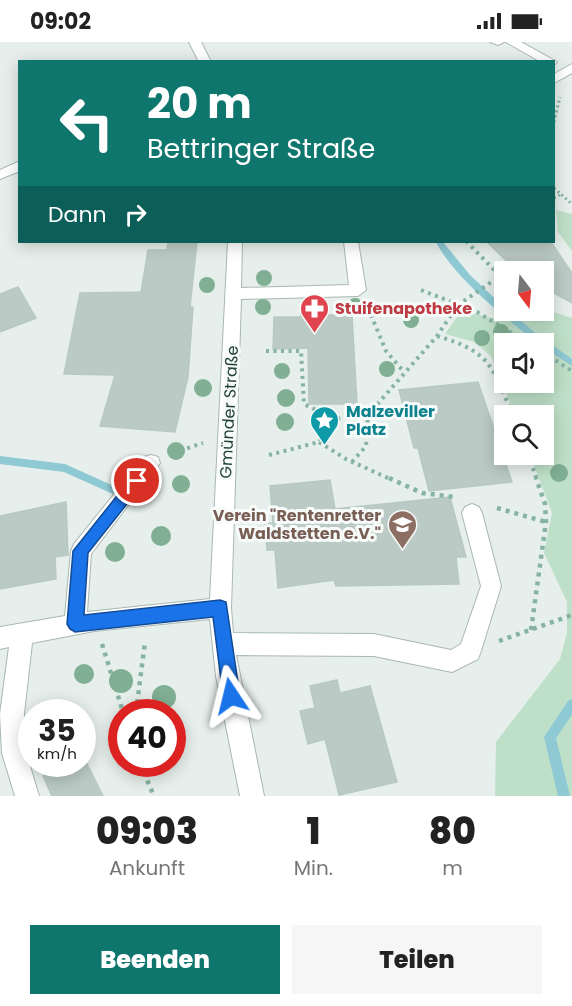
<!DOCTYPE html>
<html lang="de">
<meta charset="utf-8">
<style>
body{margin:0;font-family:Poppins,sans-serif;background:#f6f6f6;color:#222;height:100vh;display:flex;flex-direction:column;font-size:22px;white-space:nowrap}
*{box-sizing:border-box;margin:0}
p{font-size:20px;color:#767676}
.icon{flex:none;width:33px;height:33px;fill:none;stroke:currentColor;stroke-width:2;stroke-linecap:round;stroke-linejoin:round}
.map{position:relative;height:754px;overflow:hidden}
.drawer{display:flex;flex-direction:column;background:#fff;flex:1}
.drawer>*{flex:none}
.top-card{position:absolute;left:18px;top:18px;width:537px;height:183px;border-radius:0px;box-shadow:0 3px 15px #0003;background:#0f766e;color:#fff;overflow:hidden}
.needle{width:39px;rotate:164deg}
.buttons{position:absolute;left:494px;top:219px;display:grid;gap:12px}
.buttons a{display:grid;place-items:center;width:60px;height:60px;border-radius:0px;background:#fff;box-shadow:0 3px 15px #0003;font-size:30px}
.speed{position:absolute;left:18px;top:657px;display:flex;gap:12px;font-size:30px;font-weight:700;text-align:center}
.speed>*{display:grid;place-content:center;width:78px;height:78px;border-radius:50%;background:#fff;box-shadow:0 3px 15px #0003;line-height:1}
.speed small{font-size:15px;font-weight:400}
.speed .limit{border:9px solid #d22;background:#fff;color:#111}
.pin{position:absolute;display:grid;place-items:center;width:51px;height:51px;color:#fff;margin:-26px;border:3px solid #fff;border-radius:50%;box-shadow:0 2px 6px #0007}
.me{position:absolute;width:66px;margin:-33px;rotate:350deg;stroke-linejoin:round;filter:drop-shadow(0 0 4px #0008)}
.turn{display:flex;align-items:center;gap:21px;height:126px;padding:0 30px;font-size:27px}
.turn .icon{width:78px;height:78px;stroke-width:2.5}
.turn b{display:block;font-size:42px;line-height:51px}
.then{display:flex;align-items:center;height:57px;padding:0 30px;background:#0003;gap:12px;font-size:22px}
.eta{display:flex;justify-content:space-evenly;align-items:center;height:102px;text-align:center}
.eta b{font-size:36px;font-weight:800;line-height:42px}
.action{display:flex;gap:12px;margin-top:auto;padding:12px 30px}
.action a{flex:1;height:69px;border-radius:0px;background:#0f766e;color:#fff;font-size:24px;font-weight:800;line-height:69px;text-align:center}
.action a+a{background:#f6f6f6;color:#222}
.status{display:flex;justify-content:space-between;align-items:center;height:42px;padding:0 30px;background:#fff;direction:ltr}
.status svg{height:16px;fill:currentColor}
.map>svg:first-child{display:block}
.green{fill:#bfe0c8;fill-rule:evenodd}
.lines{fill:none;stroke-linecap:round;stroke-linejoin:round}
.stream{fill:#8ec9d4;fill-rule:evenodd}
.building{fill:#bbcac4;stroke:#b8c9c2;stroke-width:1.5}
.minor-casing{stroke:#a8b8b2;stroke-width:2}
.path-far2{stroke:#86b3a5;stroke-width:3;stroke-dasharray:2 3;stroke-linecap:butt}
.path-far1{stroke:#86b3a5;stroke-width:4;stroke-dasharray:3 4.5;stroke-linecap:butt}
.path{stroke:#86b3a5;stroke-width:4.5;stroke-dasharray:4 5;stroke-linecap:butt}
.minor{fill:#fff;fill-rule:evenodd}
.tree{fill:#80af93}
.route{fill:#1a73e8;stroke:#114b97;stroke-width:1.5}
.labels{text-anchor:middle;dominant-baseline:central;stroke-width:6;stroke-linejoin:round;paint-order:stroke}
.health-label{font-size:16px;font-weight:bold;fill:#be3a42;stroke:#f7fbf9;text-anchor:start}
.culture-label{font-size:16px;font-weight:bold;fill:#0d838f;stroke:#f7fbf9;text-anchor:start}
.street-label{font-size:16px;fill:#24423a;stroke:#f7fbf9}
.education-label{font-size:16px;font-weight:bold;fill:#785e54;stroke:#f7fbf9;text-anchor:end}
</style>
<div class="status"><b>09:02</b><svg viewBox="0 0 49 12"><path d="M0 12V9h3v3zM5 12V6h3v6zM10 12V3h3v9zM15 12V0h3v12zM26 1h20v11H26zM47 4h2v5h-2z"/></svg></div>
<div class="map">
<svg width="572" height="754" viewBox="0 0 572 754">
<rect width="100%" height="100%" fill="#e6efeb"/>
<path class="green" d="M556,168L572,172V209L558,190Z
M543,267L572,276V754H495L496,700L560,617L567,591V560L544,511L552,471L530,413L543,412V374L515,373L491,314L474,300L445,292L461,269L501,278L507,269ZM504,302H543V340H504Z"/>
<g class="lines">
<path class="stream" d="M436,200H443L470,233L504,265V268H508L538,293L572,317V324L543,305V302H538L532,297C502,273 453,234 436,200Z
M0,414L65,422L116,445L118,448L116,451L113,452L64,430L0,422Z
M572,657V673L556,696L570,754H558L544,695L568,659Z"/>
</g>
<path class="building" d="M168,200H197L190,265H193L188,335L175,390L100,384L115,333L64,332L80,251L141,250L148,208H167Z
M487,200H551L572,231V261L543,245V230H518Z
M18,245L36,276L0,290V252Z
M301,269H324V273H352L357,362H309L308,306L273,307L274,275H301Z
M478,340L512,440L429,449L418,406H414L399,348Z
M330,438L335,467L450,455L466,515H456L459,542L336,544L334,538L278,546L275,508H267L265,482L273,481L270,444Z
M66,460L68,513L55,515L56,537L0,547V474Z
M337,638L340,651L370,644L397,740L339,753L325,697L308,702L300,669L315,666L310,644Z
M61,722H87L103,754H52L43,734Z"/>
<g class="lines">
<defs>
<path id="minor" d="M189,0H201L211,20H199Z
M490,0H504L498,3Z
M506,0H521L557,20L554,23V20H541Z
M572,22V31L554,41V32Z
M20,119V129L0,137V128Z
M228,200H242L241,246L349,243L344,200H358L366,248L358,254L241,257L231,566L233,591L374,592L451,608L461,602L481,544L462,471L465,465L472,462L479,465L482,471L501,544L481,609L478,617L452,630L374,614L236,613L264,754H240L216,634L210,577L94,589L32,601L24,672L26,711L39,754H15L2,711L0,672L9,605L0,607V585L65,574L71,509L74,502L144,415L151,413L158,415L160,421L91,512L87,570L210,557Z"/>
</defs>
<use href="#minor" class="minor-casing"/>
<path class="path-far2" d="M554,80L560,55
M554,146L572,162
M554,156L560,153"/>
<path class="path-far1" d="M421,248L477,270L530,302
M368,266L386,309L404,330
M437,294C492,310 492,325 513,374
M266,309H301L304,362L334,377
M543,310L572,329
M319,400L346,417L392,438
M173,411L203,401
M528,412L537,438
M269,413L319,400L334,377L368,373L437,294L458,263L500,234L467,200
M352,420L366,404L368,373"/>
<path class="path" d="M389,436L422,451L455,455
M497,466L546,480
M531,588L546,480L545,462L536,436
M499,599L572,573
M102,602L123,670
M136,670L145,600
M140,722L154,754"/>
<use href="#minor" class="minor"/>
</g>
<g class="tree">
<circle cx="264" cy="236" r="8"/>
<circle cx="207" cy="243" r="8"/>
<circle cx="355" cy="264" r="8"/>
<circle cx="263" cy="265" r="8"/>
<circle cx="411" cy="278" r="8"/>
<circle cx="501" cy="290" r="8"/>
<circle cx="482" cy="296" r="8"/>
<circle cx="387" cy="327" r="8"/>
<circle cx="282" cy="329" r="8"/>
<circle cx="203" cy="346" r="9"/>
<circle cx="286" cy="356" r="9"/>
<circle cx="285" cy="380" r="9"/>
<circle cx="176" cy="409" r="9"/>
<circle cx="559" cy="431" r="9"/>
<circle cx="181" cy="442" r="9"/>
<circle cx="161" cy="494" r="10"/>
<circle cx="115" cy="510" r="10"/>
<circle cx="84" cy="632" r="10"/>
<circle cx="121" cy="639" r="12"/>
<circle cx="164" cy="655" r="12"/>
</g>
<path class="route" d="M137,433L142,435L144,439L142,443L88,511L84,573L220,558L226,560L240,654L238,661L231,663L225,661L223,654L213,575L75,590L70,587L67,582L73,509L132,435Z"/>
<defs>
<symbol id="pharmacy-pin" viewBox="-11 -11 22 30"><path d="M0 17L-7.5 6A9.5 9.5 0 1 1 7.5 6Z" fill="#e0444e" stroke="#f7fbf9"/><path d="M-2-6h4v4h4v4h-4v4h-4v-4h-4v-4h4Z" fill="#fff"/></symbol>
<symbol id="sight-pin" viewBox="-11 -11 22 30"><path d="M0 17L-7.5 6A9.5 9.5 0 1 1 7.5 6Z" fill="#0f9aa8" stroke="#f7fbf9"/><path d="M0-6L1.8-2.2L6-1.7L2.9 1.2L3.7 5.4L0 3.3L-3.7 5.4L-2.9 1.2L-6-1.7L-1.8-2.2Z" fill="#fff"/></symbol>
<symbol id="school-pin" viewBox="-11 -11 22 30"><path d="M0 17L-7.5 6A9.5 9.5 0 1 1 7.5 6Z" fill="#8d6e63" stroke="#f7fbf9"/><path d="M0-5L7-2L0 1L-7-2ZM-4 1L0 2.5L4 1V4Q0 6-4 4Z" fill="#fff"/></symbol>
</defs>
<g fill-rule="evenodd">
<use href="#pharmacy-pin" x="298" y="250" width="33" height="45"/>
<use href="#sight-pin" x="308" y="362" width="33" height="45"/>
<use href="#school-pin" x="386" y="466" width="33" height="45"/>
</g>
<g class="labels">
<g class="health-label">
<text x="335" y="266">Stuifenapotheke</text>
</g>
<g class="culture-label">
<text x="346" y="369">Malzeviller<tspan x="346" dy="18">Platz</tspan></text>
</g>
<g class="street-label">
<text transform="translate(229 370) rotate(-87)">Gmünder Straße</text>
</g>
<g class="education-label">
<text x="381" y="473">Verein "Rentenretter<tspan x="381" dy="18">Waldstetten e.V."</tspan></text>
</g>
</g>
</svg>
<div class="buttons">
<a><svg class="needle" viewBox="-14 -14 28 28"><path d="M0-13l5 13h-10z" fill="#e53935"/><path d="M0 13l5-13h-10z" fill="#767676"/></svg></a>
<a><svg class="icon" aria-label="sound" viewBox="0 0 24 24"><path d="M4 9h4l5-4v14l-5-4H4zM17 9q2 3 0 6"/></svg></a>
<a><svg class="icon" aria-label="search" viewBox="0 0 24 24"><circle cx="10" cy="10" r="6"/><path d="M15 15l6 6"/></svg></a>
</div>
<div class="speed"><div>35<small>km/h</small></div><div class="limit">40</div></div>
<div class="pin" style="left:137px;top:439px;background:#d93025"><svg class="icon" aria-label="arrive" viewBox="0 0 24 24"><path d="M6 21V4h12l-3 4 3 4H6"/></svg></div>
<svg class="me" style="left:231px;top:654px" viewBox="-20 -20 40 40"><path d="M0-17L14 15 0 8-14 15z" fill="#1a73e8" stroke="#fff" stroke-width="4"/></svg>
<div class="top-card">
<div class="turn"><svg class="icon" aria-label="left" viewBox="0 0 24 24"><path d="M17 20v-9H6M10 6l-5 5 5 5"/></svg><div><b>20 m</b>Bettringer Straße</div></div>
<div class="then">Dann<svg class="icon" aria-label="right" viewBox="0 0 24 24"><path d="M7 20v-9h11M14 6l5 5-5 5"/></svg></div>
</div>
</div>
<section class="drawer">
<div class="eta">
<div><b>09:03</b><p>Ankunft</p></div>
<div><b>1</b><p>Min.</p></div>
<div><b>80</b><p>m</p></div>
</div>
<div class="action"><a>Beenden</a><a>Teilen</a></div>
</section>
